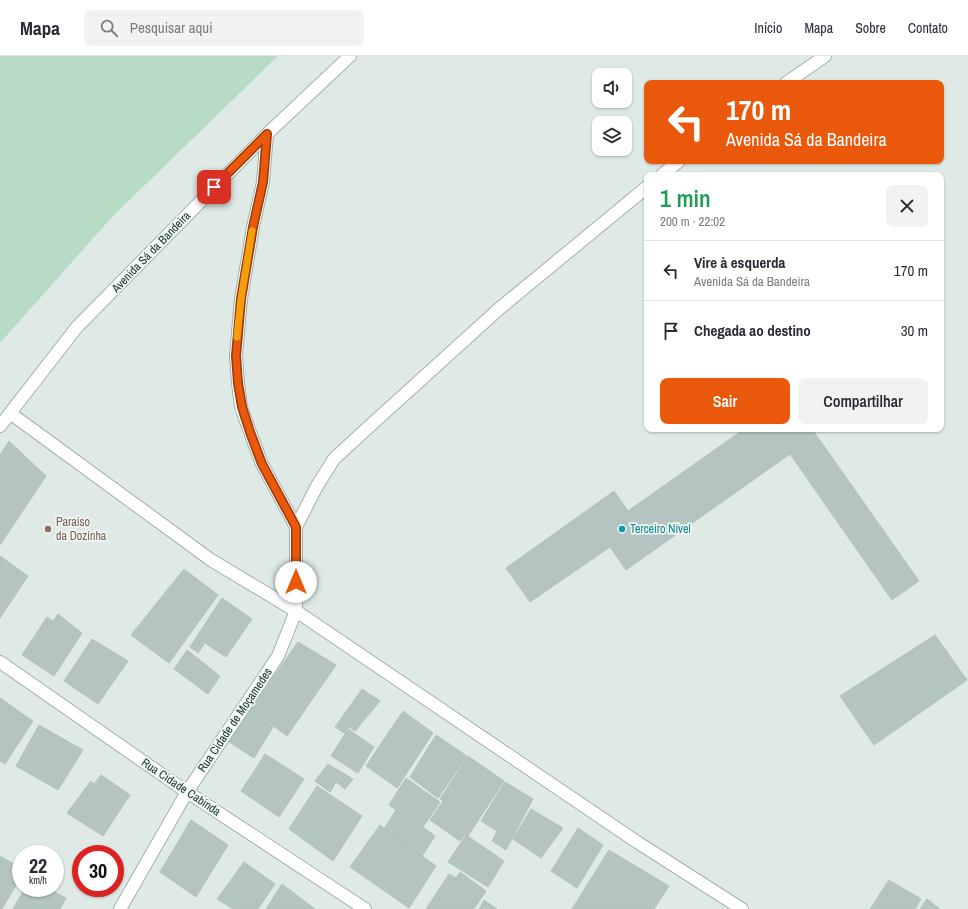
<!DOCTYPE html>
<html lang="pt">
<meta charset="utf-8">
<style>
body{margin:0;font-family:"Archivo Narrow",sans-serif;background:#f2f2f3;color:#2b2b33;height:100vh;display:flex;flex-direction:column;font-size:15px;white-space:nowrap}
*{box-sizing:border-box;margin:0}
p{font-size:13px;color:#7c7c81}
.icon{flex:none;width:22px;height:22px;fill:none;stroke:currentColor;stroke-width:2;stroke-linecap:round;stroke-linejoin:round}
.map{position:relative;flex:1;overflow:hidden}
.sheet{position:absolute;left:644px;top:116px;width:300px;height:260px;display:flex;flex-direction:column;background:#fff;border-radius:8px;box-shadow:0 1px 3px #0004}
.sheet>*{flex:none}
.top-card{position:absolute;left:644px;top:24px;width:300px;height:84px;border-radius:8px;box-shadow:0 1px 3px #0004;background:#ea580c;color:#fff;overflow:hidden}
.tools{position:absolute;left:592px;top:12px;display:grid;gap:8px}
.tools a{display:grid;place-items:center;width:40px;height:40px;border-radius:8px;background:#fff;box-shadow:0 1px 3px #0004;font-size:20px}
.speed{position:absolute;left:12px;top:789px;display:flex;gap:8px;font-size:20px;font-weight:700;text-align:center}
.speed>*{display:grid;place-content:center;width:52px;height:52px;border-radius:50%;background:#fff;box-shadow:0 1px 3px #0004;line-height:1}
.speed small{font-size:10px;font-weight:400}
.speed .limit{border:6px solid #d22;background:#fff;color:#111}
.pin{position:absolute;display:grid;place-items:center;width:34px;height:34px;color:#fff;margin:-17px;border-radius:8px;box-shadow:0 2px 6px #0006}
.me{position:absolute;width:44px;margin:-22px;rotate:0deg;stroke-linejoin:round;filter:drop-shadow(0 0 3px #0008)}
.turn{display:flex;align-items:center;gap:14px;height:84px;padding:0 16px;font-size:18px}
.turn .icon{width:52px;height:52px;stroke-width:2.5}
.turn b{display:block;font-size:28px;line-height:34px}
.round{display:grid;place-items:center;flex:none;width:42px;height:42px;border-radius:8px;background:#f2f2f3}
.summary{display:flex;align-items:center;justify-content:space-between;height:68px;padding:0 16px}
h1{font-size:24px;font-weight:600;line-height:30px;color:#1e9e55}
.button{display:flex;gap:8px;margin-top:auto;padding:8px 16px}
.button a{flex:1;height:46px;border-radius:8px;background:#ea580c;color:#fff;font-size:16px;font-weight:600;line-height:46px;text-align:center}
.button a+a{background:#f2f2f3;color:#2b2b33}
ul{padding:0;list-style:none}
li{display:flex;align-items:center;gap:12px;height:60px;padding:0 16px;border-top:1px solid #e1e1e2}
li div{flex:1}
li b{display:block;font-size:15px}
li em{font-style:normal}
header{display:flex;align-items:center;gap:24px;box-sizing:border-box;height:56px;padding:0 20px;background:#fff;border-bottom:1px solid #e1e1e2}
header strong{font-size:19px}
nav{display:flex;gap:22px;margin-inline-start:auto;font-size:14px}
.search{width:280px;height:36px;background:#f2f2f3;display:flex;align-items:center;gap:10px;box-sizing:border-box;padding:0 14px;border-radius:8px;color:#7c7c81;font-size:15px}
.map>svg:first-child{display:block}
.green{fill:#b8dbc6}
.building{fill:#b4c4c0;stroke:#b2c3be}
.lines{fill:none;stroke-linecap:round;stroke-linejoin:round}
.minor-casing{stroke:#a2b1ae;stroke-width:14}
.minor{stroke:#fff;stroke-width:12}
.route-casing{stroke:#983908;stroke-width:10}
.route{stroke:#ea580c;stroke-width:7}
.slow{stroke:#f59e0b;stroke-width:7}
.education-dot{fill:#8d6e63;stroke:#eff7f4;stroke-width:1.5}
.culture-dot{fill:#0f9aa8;stroke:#eff7f4;stroke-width:1.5}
.labels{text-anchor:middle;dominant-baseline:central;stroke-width:3.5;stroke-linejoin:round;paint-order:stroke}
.street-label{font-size:12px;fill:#213936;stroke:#eff7f4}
.education-label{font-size:12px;fill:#785e54;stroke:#eff7f4;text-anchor:start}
.culture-label{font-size:12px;fill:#0d838f;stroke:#eff7f4;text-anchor:start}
</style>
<header>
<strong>Mapa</strong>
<div class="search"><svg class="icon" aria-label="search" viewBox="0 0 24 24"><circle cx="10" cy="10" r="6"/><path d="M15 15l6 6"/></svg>Pesquisar aqui</div>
<nav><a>Início</a><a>Mapa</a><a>Sobre</a><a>Contato</a></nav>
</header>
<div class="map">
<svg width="968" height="853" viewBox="0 0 968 853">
<rect width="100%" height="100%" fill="#dfeae6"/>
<path class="green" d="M0,0H278L112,161L0,287Z"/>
<path class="building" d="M744,373H812L919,525L892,544L790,398L626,514L610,491L530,546L506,512L614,435L628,455Z
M9,385L46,420L0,489V399Z
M0,500L28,520L0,562Z
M184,513L218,539L169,607L131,579Z
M222,542L252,563L226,601L205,587L198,597L190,591Z
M58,558L82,577L54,620L22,599L47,561L53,565Z
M935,579L967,624L874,689L840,640Z
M92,583L128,605L98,648L64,625Z
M298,586L336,609L287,680L251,653Z
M187,594L220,620L208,638L174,613Z
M362,633L380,645L355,675L349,671L344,677L335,671Z
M0,642L33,665L5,708L0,705Z
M250,653L273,671L254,702L229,686Z
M403,655L433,677L397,732L366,710Z
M39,669L83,694L58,734L16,710Z
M348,673L374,691L358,717L331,700Z
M436,679L467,700L438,742L410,721Z
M265,698L304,723L279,761L241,735Z
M468,700L504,725L468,780L465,778L460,785L430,764L443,745L440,743Z
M328,708L353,723L345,733L336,726L330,736L315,725Z
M101,719L130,739L103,780L67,757L91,725L94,728Z
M406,722L440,746L423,771L435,780L422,800L384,773L396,754L389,749Z
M505,726L533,743L506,794L492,785L497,775L481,765Z
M317,730L362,760L333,805L289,773Z
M531,753L563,772L541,802L513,783Z
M191,764L228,789L196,841L160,816Z
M380,769L436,810L409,852L350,811Z
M578,772L603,789L577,832L551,815Z
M466,779L504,805L488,831L448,806Z
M609,794L669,830L654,853H572Z
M0,800L21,812V821L2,853H0Z
M244,806L275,828L258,853H233L217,843Z
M460,816L486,835L474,853H426L449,818L456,822Z
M889,824L921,843L915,853H870Z
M282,828L315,853H266Z
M25,832H53L52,835L66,842L60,853H13Z
M927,843L940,853H920Z
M484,844L497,853H479Z"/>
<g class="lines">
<defs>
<path id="minor" d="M786,27L825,0
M267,78L263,126L253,171L241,243L236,299L238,327L241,351L250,376L262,408L296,471
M662,119L679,105
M10,357L211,504L296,555L637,786L742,853
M0,370L77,271L267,78L350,0
M0,606L187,736L365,853
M120,853L187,736L278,600L296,555V471L317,430L334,403L362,377L500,252L647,131"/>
</defs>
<use href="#minor" class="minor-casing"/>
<use href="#minor" class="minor"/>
</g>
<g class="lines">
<defs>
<path id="route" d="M214,131L267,78L263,126L253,171L241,243L236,300L238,327L242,351L250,376L262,408L296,471V526"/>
</defs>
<use href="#route" class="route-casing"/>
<use href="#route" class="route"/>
<path class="slow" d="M237,281L241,243L252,175"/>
</g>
<circle class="education-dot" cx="48" cy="473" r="4"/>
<circle class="culture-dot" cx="622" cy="473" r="4"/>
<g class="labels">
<g class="street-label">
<text transform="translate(151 196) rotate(-46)">Avenida Sá da Bandeira</text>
<text transform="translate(235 664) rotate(-56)">Rua Cidade de Moçamedes</text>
<text transform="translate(181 731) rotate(34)">Rua Cidade Cabinda</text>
</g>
<g class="education-label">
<text x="56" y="466">Paraíso<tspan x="56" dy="14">da Dozinha</tspan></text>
</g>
<g class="culture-label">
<text x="630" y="473">Terceiro Nível</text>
</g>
</g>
</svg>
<div class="tools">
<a><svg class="icon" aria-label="sound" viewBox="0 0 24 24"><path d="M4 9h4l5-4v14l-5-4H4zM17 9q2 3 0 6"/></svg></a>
<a><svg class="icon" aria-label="layers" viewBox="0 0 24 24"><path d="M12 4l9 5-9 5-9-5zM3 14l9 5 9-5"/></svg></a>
</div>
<div class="speed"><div>22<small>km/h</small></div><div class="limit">30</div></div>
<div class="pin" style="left:214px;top:131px;background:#d93025"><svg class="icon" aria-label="arrive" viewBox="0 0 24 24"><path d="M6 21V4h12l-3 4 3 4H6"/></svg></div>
<svg class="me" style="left:296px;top:526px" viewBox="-20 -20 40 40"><circle r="19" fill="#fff"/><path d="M0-13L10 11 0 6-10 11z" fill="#ea580c"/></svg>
<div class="top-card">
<div class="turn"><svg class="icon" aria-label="left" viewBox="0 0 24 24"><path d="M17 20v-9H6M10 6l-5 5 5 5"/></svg><div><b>170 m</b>Avenida Sá da Bandeira</div></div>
</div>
<section class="sheet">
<div class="summary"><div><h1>1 min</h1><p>200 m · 22:02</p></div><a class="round"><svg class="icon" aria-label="close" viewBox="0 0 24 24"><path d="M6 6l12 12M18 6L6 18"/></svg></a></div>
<ul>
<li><svg class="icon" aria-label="left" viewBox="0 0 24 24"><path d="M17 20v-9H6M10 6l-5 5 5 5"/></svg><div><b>Vire à esquerda</b><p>Avenida Sá da Bandeira</p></div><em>170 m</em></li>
<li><svg class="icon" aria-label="arrive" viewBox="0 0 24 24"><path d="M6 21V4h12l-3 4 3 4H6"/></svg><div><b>Chegada ao destino</b></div><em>30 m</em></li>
</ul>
<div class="button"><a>Sair</a><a>Compartilhar</a></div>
</section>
</div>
